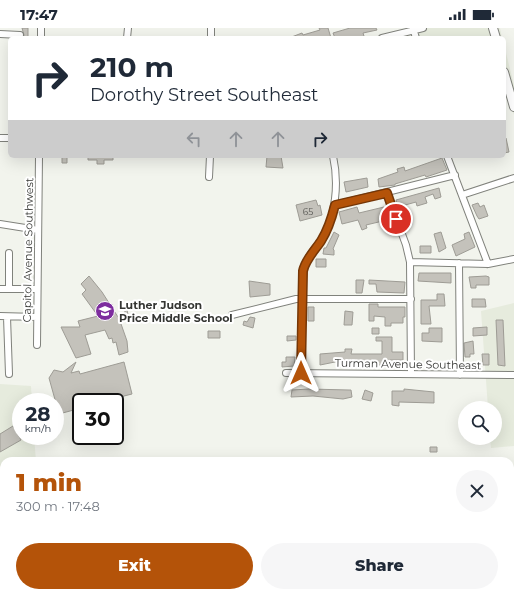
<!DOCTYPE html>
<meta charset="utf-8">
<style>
body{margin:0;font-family:Montserrat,sans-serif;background:#f6f6f7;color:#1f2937;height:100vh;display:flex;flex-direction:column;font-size:15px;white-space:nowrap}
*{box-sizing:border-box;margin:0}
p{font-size:13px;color:#747a83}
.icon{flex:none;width:22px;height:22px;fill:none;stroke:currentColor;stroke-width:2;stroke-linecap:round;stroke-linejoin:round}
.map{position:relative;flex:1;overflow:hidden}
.drawer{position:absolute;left:0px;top:429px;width:514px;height:140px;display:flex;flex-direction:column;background:#fff;border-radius:12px 12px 0 0;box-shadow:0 4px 16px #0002}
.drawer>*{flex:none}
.top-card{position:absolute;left:8px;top:8px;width:498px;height:122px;border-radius:6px;box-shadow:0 4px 16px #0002;background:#fff;color:#1f2937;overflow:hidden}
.buttons{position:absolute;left:458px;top:373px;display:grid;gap:8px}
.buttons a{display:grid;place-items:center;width:44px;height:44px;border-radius:50%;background:#fff;box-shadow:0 4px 16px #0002;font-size:20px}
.speed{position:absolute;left:12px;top:365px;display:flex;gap:8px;font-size:20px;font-weight:700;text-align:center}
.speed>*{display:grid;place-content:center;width:52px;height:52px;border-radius:50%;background:#fff;box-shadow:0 4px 16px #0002;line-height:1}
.speed small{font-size:10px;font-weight:400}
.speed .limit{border:2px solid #111;border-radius:6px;background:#fff;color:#111}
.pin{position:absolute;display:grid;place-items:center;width:34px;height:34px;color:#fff;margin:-17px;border:2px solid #fff;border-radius:50%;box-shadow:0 1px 4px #0007}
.me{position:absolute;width:44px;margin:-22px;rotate:0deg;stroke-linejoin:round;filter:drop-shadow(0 0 3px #0008)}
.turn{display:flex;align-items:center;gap:14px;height:84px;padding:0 16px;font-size:18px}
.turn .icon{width:52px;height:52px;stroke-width:2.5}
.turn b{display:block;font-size:28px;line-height:34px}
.lanes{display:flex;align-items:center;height:38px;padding:0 16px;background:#0003;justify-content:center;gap:20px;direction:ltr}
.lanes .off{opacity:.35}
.round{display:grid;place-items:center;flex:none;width:42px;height:42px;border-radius:21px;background:#f6f6f7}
.overview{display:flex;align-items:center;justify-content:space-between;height:68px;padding:0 16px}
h1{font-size:24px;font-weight:800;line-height:30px;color:#b45309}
.action{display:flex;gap:8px;margin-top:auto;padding:8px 16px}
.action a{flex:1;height:46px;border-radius:24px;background:#b45309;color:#fff;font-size:16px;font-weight:800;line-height:46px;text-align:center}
.action a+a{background:#f6f6f7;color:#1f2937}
.status{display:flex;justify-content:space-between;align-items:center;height:28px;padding:0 20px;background:#fff;direction:ltr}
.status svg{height:11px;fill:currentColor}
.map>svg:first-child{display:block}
.built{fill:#e6ebdd}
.building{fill:#c4c2bb;stroke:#9e9c95}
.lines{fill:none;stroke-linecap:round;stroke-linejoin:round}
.minor-casing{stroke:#80827c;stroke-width:8}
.major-casing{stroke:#80827c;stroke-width:10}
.minor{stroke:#fff;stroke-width:6}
.major{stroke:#fff;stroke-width:8}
.route-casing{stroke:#753606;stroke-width:10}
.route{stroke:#b45309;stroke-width:7}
.labels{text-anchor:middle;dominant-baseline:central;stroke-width:4;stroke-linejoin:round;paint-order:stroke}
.number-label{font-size:9px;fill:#585854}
.street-label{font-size:11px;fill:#343532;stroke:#fff}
.poi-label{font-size:11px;font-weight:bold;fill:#343532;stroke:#fff;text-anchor:start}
</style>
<div class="status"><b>17:47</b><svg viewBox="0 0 49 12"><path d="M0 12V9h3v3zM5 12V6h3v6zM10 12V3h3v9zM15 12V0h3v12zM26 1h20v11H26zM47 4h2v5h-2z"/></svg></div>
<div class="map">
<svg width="514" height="569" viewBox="0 0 514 569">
<rect width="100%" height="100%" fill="#f2f4ed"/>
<path class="built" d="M419,0H500L502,10H381Z
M504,17L514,57V87L504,59Z
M514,275V418L491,420L490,410H495V380H488L481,283Z
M0,356L31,358L32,374H21V408H34L36,433H4V565H32L31,569H0Z"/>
<path class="building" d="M22,0H28V10H23L24,7Z
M319,0H328L331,10H289L302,5L303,7L320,2Z
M350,0H376L377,2L363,5L364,8L360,10H335L333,5Z
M504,110H506L509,124L504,125Z
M62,128H67V135H62Z
M88,128H113V132H104V136H97V132H88Z
M267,128H281L283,140L266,139Z
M442,130L447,142L426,149L425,147L395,156V157L379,159L378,151L398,144L397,141L404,139L405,143Z
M367,150L368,159L346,164L344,154Z
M439,160L441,169L435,171L433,166L425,169L427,175L417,178L416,174L398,179L396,172Z
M316,172L318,178L320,177L322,187L300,193L296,177Z
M478,175L480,179L484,177L488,188L479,191L477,188L472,177Z
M357,179L359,185L384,179L387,192L366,197L367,200L362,202L358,192L342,196L339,184Z
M334,204L339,207L333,221L334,222V227L323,226L324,220H326Z
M441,204L446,220L439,224L434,206Z
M469,204L475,219L456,228L452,217L465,211L464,206Z
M420,218H431V225H420Z
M316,231H326V239H316Z
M419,245H451V255L418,253Z
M89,248L102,264L118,289L127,282L129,291L120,293L127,313L128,324L119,327L116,314L113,315L112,310L109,311L105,302L85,307L91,326L76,330L61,299H80L78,293L98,288L82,266L86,262L81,256Z
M486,248L489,249V257H476V260H471L469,249Z
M356,252H364L362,265H356Z
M369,252L405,254L404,265L377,264L376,256H369Z
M249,253L270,256V267L250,269Z
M437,266H444L445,278H429L431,296H421V272H437Z
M472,271H485L486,279H472Z
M369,276H378V279H405V289H403V295H391V298H385V289L374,288V293H369Z
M308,279H314V293H308Z
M345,283L353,284L352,297H344Z
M250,289L255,290L253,300L243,297L244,293L247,294Z
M496,292H503L505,338L498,337Z
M487,299V307L473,308V300Z
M372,300H379V306H372Z
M429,300H442V314L422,313V305H429Z
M208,303H220V310H208Z
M287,308H296V312L287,313Z
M376,309H392V324H403V332H390L389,337H371V334L340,333L320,337V326L345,324V321H352L351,326H382V313H376Z
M473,313L474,326H470V329H465L464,315Z
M482,326H489V337H483Z
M286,329H295L294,338L282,339V334H286Z
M76,334L71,345L79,343L80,346L124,334L132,366L100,374H81V380L59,386L49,350L54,342L63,344Z
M309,361L349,362H351L352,369L343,371L313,368L291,369L292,362Z
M404,361L434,364V375L399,374V378L392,377V363H404Z
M365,362L373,365L371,373L362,371Z
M13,398L21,412L0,424V406Z
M430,419H437V424H430Z"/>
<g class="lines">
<defs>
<path id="minor" d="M413,0L416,10
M0,6L20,7
M41,10V0
M127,10L128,0
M211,10V0
M382,10L423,0
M0,110H10
M447,128L488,236
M209,149L210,128
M387,165L406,217L410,234L411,346
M462,167L514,150
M335,177L455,147
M0,196L38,202
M410,234L488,236L514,231
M459,235L460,347
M0,261H37
M9,261V225
M232,287L296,271H411
M0,288L37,289
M7,289L9,346
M37,317L39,128
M286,345L514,347
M301,345L303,243C305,231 315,221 322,211C336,187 339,155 333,128
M510,464H514
M261,565L514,567
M187,569V565"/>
<path id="major" d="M493,0L496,10
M504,44L514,79"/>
</defs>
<use href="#minor" class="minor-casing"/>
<use href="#major" class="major-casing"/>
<use href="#minor" class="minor"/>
<use href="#major" class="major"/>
</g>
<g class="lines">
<defs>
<path id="route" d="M301,345L303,243C305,232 315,222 321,213C328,202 332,189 335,177L387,165L396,191"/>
</defs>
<use href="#route" class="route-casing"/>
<use href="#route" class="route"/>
</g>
<defs>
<symbol id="school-disc" viewBox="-11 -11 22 22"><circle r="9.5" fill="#7d2d9e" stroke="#fff"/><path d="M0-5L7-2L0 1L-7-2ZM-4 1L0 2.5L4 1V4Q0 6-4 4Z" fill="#fff"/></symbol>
</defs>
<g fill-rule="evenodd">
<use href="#school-disc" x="94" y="272" width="22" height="22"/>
</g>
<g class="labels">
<g class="number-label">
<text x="308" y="183">65</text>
</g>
<g class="street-label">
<text transform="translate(28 222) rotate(-89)">Capitol Avenue Southwest</text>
<text transform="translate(408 336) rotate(1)">Turman Avenue Southeast</text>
</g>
<g class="poi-label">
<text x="119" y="277">Luther Judson<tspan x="119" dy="13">Price Middle School</tspan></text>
</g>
</g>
</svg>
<div class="buttons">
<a><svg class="icon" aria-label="search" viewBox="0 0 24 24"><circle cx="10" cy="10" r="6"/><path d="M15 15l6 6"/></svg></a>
</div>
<div class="speed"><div>28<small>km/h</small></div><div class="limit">30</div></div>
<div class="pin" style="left:396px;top:191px;background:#d93025"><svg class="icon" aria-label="arrive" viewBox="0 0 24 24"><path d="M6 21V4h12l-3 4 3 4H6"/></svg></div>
<svg class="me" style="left:301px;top:345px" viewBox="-20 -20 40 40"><path d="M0-17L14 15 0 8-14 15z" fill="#b45309" stroke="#fff" stroke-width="4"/></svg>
<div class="top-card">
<div class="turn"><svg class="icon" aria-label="right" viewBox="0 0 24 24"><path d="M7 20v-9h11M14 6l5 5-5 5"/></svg><div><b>210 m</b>Dorothy Street Southeast</div></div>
<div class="lanes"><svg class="icon off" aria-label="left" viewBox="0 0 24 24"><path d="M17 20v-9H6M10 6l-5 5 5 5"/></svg><svg class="icon off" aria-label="ahead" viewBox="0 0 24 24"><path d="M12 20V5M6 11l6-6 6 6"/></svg><svg class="icon off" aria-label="ahead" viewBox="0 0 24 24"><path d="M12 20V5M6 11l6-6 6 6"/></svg><svg class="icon" aria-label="right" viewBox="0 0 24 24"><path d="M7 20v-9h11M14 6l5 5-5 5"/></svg></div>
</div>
<section class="drawer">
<div class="overview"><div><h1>1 min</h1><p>300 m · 17:48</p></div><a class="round"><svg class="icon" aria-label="close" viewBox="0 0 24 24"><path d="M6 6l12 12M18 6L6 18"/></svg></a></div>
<div class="action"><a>Exit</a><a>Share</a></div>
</section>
</div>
